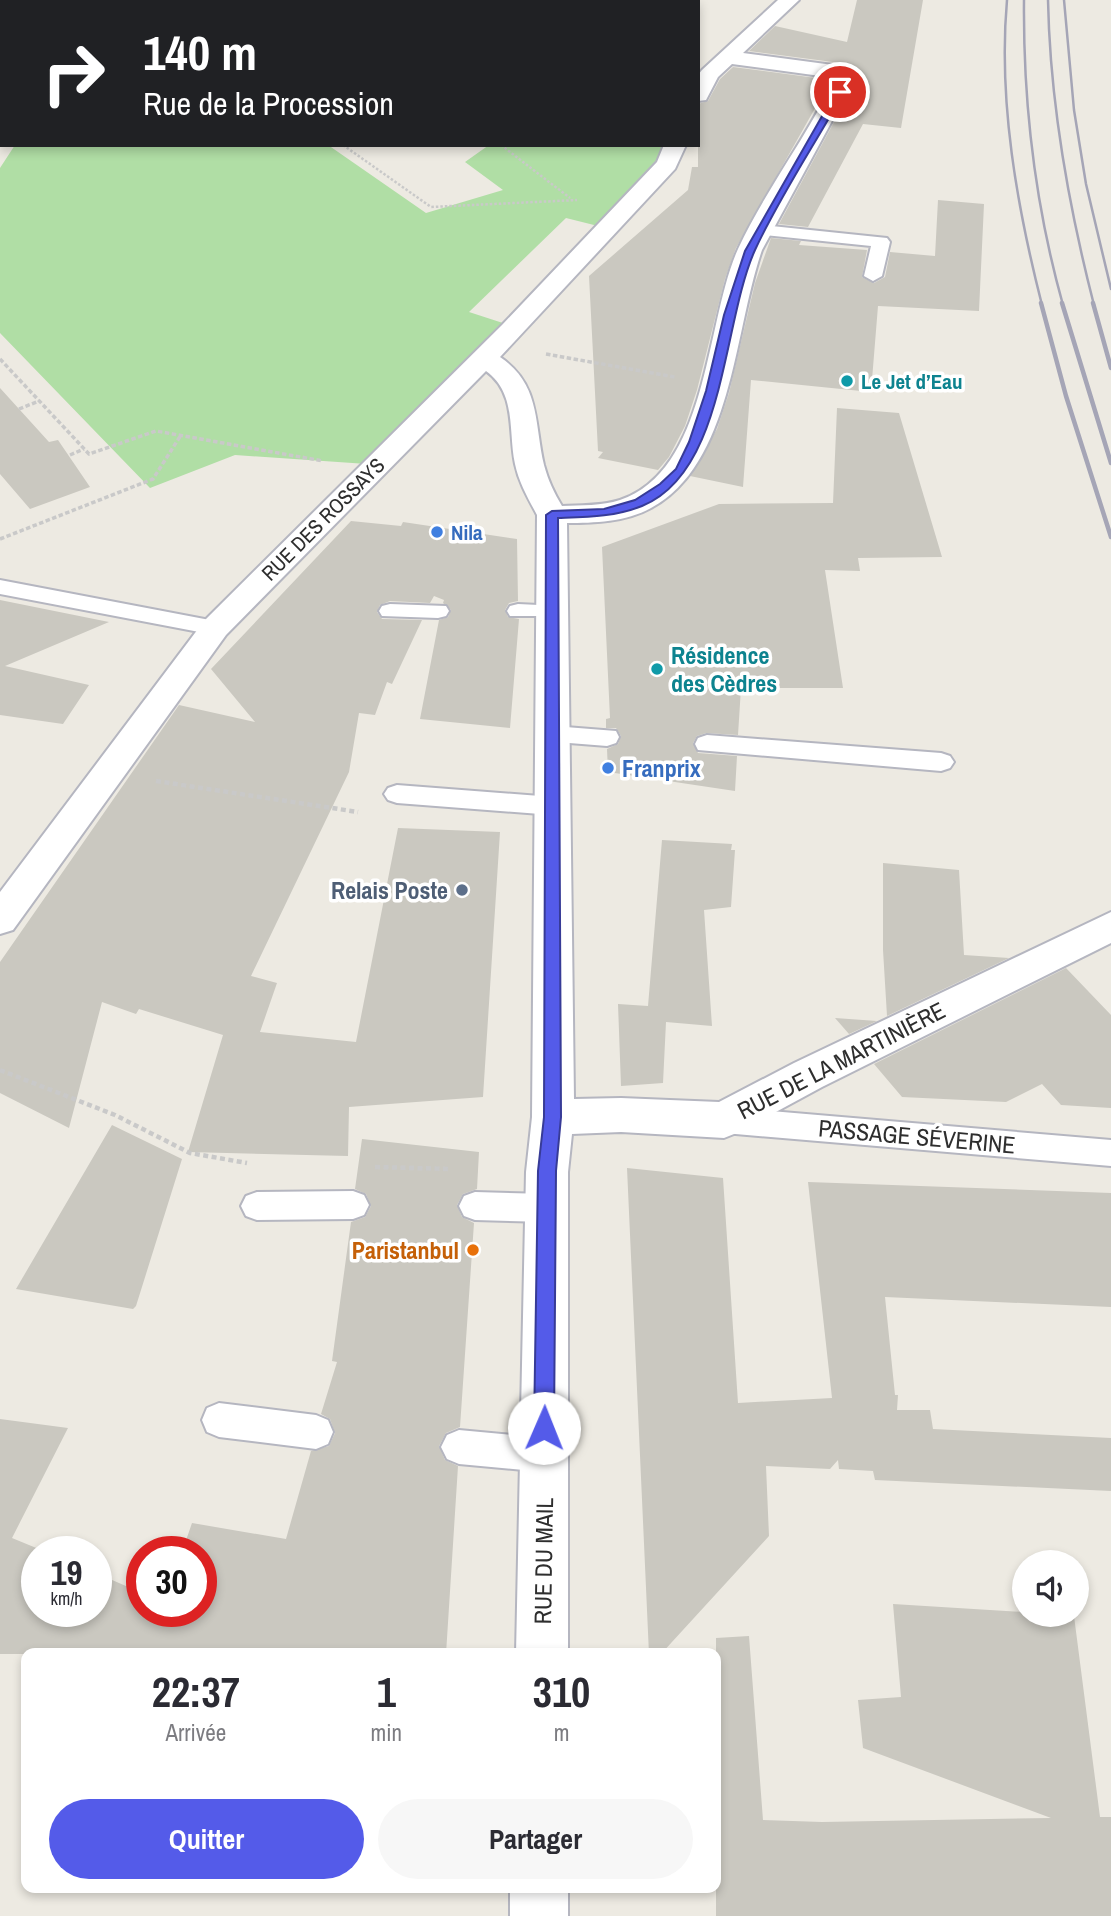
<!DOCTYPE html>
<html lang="fr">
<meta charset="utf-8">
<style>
body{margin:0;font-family:"Archivo Narrow",sans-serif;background:#f7f7f7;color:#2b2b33;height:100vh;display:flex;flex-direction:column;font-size:26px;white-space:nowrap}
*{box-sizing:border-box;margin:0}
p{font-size:23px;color:#7c7c81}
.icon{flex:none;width:38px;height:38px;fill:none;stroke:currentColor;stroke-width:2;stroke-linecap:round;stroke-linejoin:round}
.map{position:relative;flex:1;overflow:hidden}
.sheet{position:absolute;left:21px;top:1648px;width:700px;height:245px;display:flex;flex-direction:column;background:#fff;border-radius:14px;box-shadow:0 4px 10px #0003}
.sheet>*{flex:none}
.top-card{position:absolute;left:0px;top:0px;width:700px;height:147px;box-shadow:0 4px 10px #0003;background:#202124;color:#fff;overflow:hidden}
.tools{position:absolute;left:1012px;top:1550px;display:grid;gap:14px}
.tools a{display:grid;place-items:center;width:77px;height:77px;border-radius:50%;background:#fff;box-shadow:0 4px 10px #0003;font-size:35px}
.speed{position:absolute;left:21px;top:1536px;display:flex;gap:14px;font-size:35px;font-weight:700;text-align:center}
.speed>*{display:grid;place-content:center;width:91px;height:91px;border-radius:50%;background:#fff;box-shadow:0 4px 10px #0003;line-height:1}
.speed small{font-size:18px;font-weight:400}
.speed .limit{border:10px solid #d22;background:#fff;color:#111}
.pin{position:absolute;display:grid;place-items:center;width:60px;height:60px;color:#fff;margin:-30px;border:4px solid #fff;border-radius:50%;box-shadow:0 2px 7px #0007}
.me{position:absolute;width:77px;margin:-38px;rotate:1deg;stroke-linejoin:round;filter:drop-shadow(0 0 5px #0008)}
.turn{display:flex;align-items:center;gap:24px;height:147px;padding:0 28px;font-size:32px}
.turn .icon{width:91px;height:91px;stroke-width:2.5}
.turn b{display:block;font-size:49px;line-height:60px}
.eta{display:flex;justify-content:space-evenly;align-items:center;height:119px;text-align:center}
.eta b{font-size:42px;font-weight:700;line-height:49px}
.button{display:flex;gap:14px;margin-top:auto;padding:14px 28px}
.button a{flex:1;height:80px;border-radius:42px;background:#545be9;color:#fff;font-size:28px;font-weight:700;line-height:80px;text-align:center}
.button a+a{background:#f7f7f7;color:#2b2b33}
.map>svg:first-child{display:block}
.green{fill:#b0dea5}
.building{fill:#cac8c0}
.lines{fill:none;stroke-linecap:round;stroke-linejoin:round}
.lane-casing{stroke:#b5b6c0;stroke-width:4}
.street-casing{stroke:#b5b6c0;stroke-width:4}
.path-far2{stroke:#c9c9c9;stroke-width:2.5;stroke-dasharray:2.5 2;stroke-linecap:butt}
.path-far1{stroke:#c9c9c9;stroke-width:3.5;stroke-dasharray:4.5 2.5;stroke-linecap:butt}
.path{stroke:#c9c9c9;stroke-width:4.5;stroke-dasharray:5 3.5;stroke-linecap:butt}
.lane{fill:#fff;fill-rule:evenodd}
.street{fill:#fff;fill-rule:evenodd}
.rail-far1{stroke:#a5a5b6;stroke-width:2.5}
.rail{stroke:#a5a5b6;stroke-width:4.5}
.route{fill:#545be9;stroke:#373b97;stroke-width:2}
.culture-dot{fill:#0f9aa8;stroke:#fff;stroke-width:2.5}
.shop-dot{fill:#3f7fe0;stroke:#fff;stroke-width:2.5}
.service-dot{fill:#5c6f8a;stroke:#fff;stroke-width:2.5}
.food-dot{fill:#e8710a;stroke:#fff;stroke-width:2.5}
.labels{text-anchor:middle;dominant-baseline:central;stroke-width:7;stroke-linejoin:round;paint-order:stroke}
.far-culture-label{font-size:21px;font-weight:bold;fill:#0d838f;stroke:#fff;text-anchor:start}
.far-street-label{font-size:21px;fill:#2e2e2e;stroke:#fff}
.far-shop-label{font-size:21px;font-weight:bold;fill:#366cbe;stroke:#fff;text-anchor:start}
.culture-label{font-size:24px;font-weight:bold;fill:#0d838f;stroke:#fff;text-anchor:start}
.shop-label{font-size:24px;font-weight:bold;fill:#366cbe;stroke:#fff;text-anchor:start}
.service-label{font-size:24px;font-weight:bold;fill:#4e5e75;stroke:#fff;text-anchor:end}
.street-label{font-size:24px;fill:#2e2e2e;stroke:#fff}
.food-label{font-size:24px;font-weight:bold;fill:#c56008;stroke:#fff;text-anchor:end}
</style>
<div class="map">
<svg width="1111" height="1916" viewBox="0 0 1111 1916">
<rect width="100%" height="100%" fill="#edeae2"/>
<path class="green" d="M15,145H328L426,213L503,190L465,162L489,145H668L663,163L602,227L566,218L469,312L509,325L367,464L235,455L150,488L0,333V168Z"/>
<path class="building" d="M857,0H923L901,128L863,124L808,227L779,224L861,72L848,64L749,51L775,26L847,42Z
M733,67L831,80L736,248L725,279L697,390L685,426L669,457L658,470L598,458L603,452L598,451L589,276L688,190L692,167H698V104L708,101L720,79Z
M938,200L984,204L979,311L878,306L871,392L751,380L743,487L690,476L717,429L729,393L755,283L771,238L801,241L799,245L867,250L862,277L874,283L885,277L890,252L935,256Z
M0,388L49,442L58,440L90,487L30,509L0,474Z
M837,408L899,413L942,557L858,558L860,571L825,570L843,688H741L738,735L706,733L697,736L693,743L698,753L737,756L735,791L608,772L607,749L618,744L621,736L616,728H606V719L610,718L602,547L719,504L833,503Z
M351,521L401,526L403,522L517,539L518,601L509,603L505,610L508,617L519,619L510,728L420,719L439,620L448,617L451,610L443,603L444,600L434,596L430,603L390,601L380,605L377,612L382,619L422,620L392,684L387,682L375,715L359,713L349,772L251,976L277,983L260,1032L356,1042L398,828L500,832L483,1097L349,1107L348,1156L188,1152L223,1035L139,1009L136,1014L102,1002L69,1128L0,1093V962L179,705L255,722L211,669Z
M0,600L109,622L5,666L89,685L63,724L0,715Z
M662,840L732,844L731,850H735L731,907L704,910L712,1026L666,1022L663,1083L621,1086L618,1004L648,1006Z
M883,863L959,870L964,955L1009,958L887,1016L883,950Z
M1066,968L1111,1015V1108L1061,1105L1042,1084L1006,1102L902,1097L874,1064Z
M835,1018L877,1021L849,1034Z
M112,1125L182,1159L136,1306L133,1309L16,1289Z
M362,1139L479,1152L477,1189L463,1194L457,1205L462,1217L474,1223L460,1427L446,1433L439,1446L445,1460L458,1466L446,1654H0V1419L68,1428L12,1538L46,1552H37V1612H96V1573L142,1593V1612H201V1552H182L192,1523L286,1539L311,1451L329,1446L335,1433L330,1419L321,1414L337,1362L332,1361L351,1222L365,1217L371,1206L366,1194L355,1189Z
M627,1168L723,1178L738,1403L832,1398L808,1182L1111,1193V1307L885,1297L895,1395H898L897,1410H930L933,1429L1111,1438V1491L875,1480L873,1471L839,1469L838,1460L830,1469L766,1466L769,1536L661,1654H649Z
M893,1604L1024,1612V1615L1074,1616L1100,1817H1111V1916H716V1638L749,1636L763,1820L822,1822L1051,1818L863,1748L858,1700L901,1697Z"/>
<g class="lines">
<defs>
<path id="lane" d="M126,0H145L125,2Z
M0,31H2V39H0Z
M762,225L887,238L890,242L882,276L873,281L864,276L871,246L756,234L753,230L756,226Z
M0,580L215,621L223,623L227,628L223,633L215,635L0,594Z
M390,604L446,606L449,611L446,616L438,618L382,616L379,611L382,606Z
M518,604L560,606L563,611L560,616H510L507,611L510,606Z
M553,726L616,731L619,737L616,743L607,746L544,741L541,735L544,729Z
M707,735L941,753L950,756L954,762L950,768L941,771L698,750L695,744L698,738Z
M397,785L553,797L562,799L566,806L562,813L553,815L397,803L388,800L384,794L388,788Z
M724,1107L1111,1140V1166L724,1133L713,1129L709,1120L713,1111Z
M353,1191L364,1195L369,1205L364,1215L353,1219L257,1220L246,1216L241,1206L246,1196L257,1192Z
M475,1192L547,1194L558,1198L563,1208L558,1218L547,1222L475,1220L464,1216L459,1206L464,1196Z
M219,1403L316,1415L328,1420L333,1432L328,1444L316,1449L219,1437L207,1432L202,1420L207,1408Z
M459,1430L544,1438L556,1443L562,1455L556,1467L544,1472L459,1464L447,1459L441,1447L447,1435Z"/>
<path id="street" d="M355,0H378L380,2H357Z
M778,0H799L743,53L848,67L858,73L762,250C734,330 733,464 651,508C626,522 594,523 567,523L574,1099L621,1098L719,1102L794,1063L1111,912V943L822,1087L739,1132L724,1138L621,1132L572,1134L568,1172V1654H516L526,1172L532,1117L537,515C528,498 519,483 515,464C508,432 517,393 486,371L226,635L13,930L0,934V892L204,621L502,325L657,162L664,145H686L675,169L500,357C541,385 534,423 544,465C548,480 554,493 562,506C581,505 602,506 620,500C709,470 705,322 738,249C766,189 807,137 835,78L732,64L718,77L706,100L698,101V75L702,70Z
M510,1888H568V1916H510Z"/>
</defs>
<use href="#lane" class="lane-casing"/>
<use href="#street" class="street-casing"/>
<path class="path-far2" d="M0,145L2,142
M343,145L431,207L577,200
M501,145L570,198"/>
<path class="path-far1" d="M546,354L675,377
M0,359L89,454L156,431L323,461
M19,409L39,401
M70,455L84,449
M0,539L153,479L181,435"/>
<path class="path" d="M156,781L358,812
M0,1070L115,1115L190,1153L247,1163
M375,1167L450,1169"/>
<use href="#lane" class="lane"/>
<use href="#street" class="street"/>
<path class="rail-far1" d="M1007,0C998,101 1017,207 1042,305
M1024,0C1023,104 1035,205 1063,305
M1048,0C1050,104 1068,204 1094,305
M1064,0L1074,110L1086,184L1111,289"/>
<path class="rail" d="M1041,303L1066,396L1111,537
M1062,303L1111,463
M1093,303L1111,368"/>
</g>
<path class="route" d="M837,90L844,92C815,144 780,196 755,250C722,323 726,472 642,506C615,517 587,517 558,518L561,1117L556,1171L554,1428L551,1435L544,1437L537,1435L534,1428L538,1171L544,1117L546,515L552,511L604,509L635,500L660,484L676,469L689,442L706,391L724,315L745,251Z"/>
<g class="culture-dot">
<circle cx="847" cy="381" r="7"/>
<circle cx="657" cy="669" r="7"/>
</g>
<g class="shop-dot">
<circle cx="437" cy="532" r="7"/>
<circle cx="608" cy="768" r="7"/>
</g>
<circle class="service-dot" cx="462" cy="890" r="7"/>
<circle class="food-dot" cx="473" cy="1250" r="7"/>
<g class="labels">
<g class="far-culture-label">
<text x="861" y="381">Le Jet d’Eau</text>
</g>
<g class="far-street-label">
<text transform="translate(323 519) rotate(-45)">RUE DES ROSSAYS</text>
</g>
<g class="far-shop-label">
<text x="451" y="532">Nila</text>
</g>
<g class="culture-label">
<text x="671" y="655">Résidence<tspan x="671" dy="28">des Cèdres</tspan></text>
</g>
<g class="shop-label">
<text x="622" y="768">Franprix</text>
</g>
<g class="service-label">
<text x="448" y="890">Relais Poste</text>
</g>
<g class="street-label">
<text transform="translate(841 1060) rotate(-27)">RUE DE LA MARTINIÈRE</text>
<text transform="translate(917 1136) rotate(5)">PASSAGE SÉVERINE</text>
<text transform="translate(543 1561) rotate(-89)">RUE DU MAIL</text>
</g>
<g class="food-label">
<text x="459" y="1250">Paristanbul</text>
</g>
</g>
</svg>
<div class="tools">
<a><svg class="icon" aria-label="sound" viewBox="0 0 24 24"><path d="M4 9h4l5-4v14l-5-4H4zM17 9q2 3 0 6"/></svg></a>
</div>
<div class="speed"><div>19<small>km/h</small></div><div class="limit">30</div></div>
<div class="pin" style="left:840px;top:92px;background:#d93025"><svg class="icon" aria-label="arrive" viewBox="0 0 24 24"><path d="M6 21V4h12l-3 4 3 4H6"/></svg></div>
<svg class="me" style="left:544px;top:1428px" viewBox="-20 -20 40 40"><circle r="19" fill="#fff"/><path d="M0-13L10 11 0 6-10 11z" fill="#545be9"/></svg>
<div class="top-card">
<div class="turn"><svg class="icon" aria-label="right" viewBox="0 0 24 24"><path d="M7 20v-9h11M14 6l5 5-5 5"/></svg><div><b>140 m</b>Rue de la Procession</div></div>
</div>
<section class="sheet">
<div class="eta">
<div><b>22:37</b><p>Arrivée</p></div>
<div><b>1</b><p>min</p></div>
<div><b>310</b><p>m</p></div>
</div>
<div class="button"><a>Quitter</a><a>Partager</a></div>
</section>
</div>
